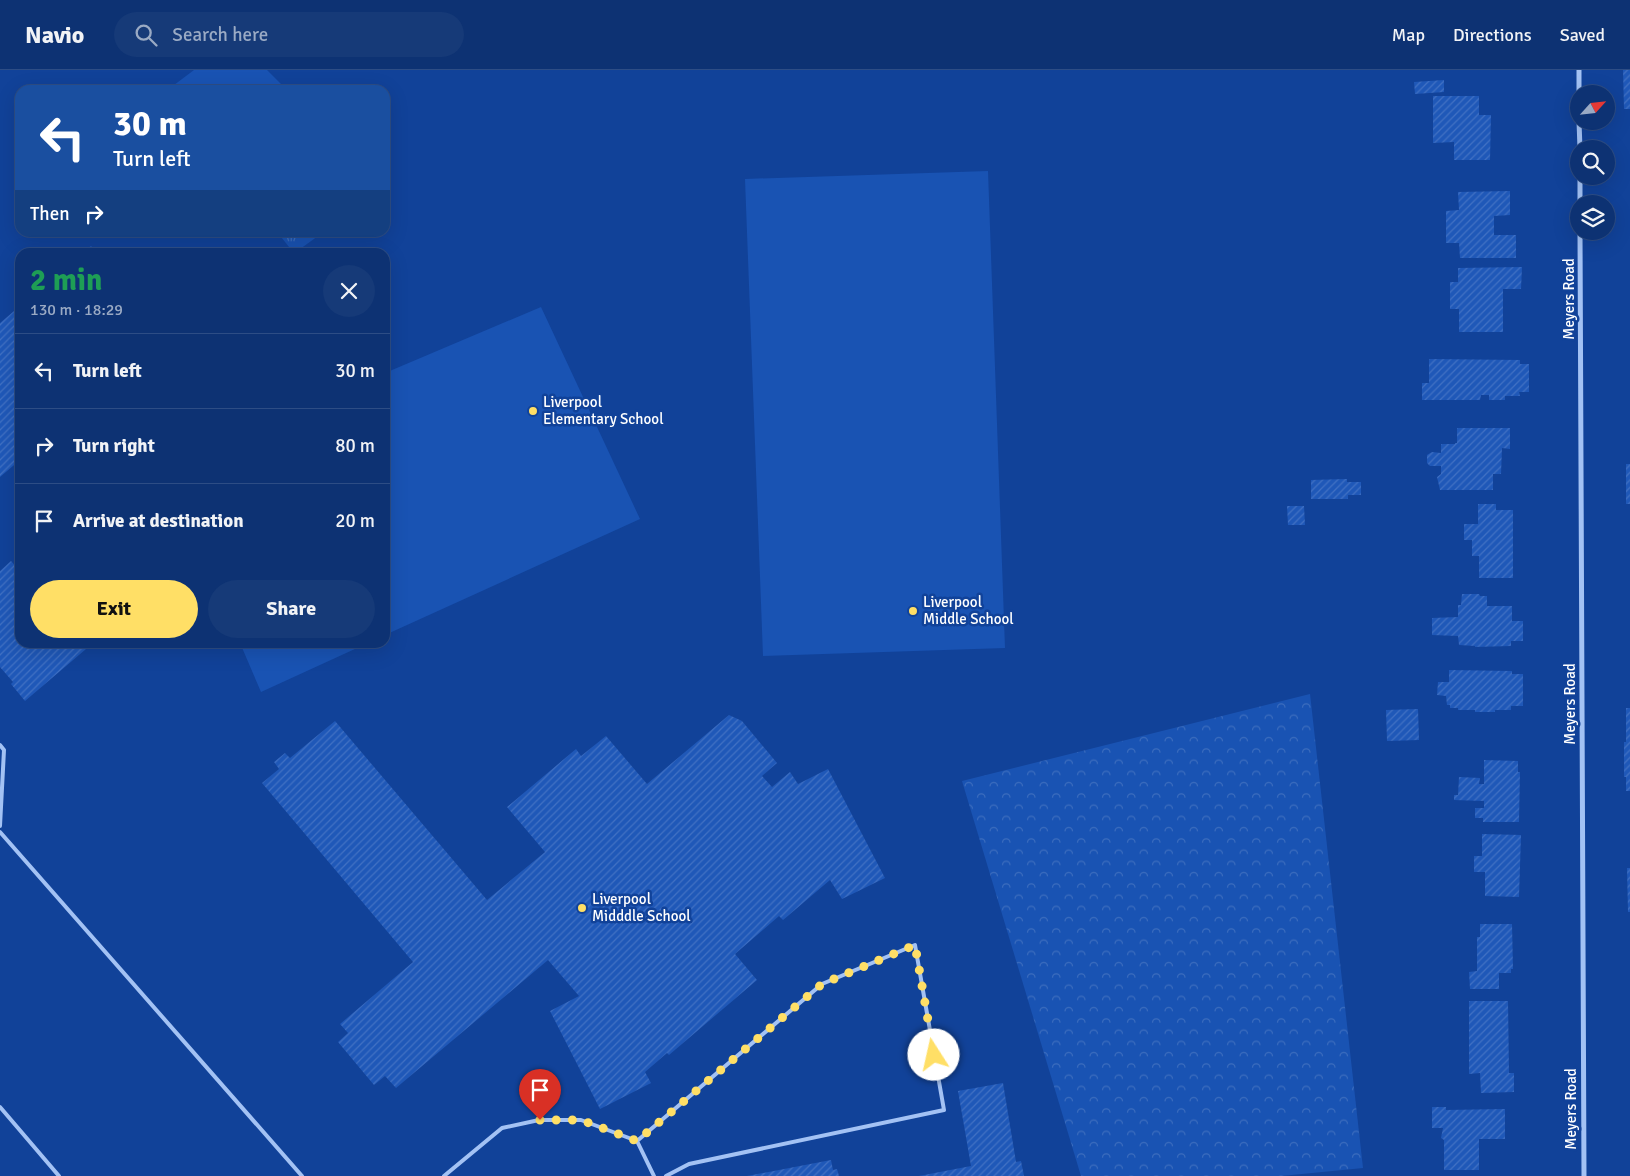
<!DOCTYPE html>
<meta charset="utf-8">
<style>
body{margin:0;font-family:Signika,sans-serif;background:#163a78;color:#f1f3f6;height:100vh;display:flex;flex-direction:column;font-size:19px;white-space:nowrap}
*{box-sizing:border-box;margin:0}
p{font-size:16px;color:#9aaac4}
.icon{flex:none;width:28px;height:28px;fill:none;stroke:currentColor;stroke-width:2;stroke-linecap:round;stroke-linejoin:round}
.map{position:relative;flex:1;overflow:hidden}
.side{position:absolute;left:15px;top:178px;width:375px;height:400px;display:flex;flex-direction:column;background:#0d3273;border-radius:15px;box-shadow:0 5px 20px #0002,0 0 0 1px #2d4d85}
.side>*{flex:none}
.guide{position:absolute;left:15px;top:15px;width:375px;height:152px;border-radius:15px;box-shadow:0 5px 20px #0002,0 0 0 1px #2d4d85;background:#1a4fa0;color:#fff;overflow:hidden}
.needle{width:32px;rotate:63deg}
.buttons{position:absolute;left:1570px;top:15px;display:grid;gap:10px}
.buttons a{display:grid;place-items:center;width:45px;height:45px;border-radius:50%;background:#0d3273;box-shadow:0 5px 20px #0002,0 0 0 1px #2d4d85;font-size:25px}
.pin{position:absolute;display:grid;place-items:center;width:42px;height:42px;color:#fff;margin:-51px -21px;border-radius:50% 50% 50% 0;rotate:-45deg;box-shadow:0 0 5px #0007}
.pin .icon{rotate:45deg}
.me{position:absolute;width:55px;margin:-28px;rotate:350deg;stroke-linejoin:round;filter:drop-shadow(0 0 4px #0008)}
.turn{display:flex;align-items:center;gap:18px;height:105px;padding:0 15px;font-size:22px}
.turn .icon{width:65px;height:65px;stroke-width:2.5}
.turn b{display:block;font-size:35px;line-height:42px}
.then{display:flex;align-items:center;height:48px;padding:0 15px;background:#0003;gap:10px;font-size:19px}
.round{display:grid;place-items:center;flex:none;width:52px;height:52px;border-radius:26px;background:#163a78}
.head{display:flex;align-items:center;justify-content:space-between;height:85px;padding:0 15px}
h1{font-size:30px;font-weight:800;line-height:38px;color:#1e9e55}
.action{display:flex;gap:10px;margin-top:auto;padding:10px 15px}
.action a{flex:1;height:58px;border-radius:30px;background:#ffdf66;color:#111;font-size:20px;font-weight:800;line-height:58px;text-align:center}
.action a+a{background:#163a78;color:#f1f3f6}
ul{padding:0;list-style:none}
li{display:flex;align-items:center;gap:15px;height:75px;padding:0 15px;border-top:1px solid #2d4d85}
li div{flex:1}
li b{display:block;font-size:19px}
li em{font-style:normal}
header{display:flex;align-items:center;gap:30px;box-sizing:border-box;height:70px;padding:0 25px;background:#0d3273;border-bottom:1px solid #2d4d85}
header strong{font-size:24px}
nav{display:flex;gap:28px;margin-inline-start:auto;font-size:18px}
.search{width:350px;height:45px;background:#163a78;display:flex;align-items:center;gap:12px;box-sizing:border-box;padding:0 18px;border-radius:28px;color:#9aaac4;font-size:19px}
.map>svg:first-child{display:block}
.forest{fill:url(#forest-crowns)}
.park{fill:url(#park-tufts)}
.pitch{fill:#1953b3}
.building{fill:url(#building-hatch)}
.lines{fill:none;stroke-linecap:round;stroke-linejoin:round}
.lane{stroke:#a3c2f4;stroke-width:4}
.street{stroke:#a3c2f4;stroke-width:5}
.route{stroke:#ffdf66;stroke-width:9;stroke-dasharray:0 16.2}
.poi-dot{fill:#ffdf66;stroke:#114299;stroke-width:2}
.labels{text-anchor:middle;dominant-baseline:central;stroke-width:5;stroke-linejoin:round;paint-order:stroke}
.street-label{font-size:15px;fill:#fff;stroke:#114299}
.poi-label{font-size:15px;fill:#fff;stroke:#114299;text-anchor:start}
</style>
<header>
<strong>Navio</strong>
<div class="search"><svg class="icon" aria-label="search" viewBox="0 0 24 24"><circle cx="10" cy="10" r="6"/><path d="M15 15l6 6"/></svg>Search here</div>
<nav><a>Map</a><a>Directions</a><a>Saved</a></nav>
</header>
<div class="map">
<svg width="1630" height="1106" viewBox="0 0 1630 1106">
<defs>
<pattern id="forest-crowns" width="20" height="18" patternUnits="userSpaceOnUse" patternTransform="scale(1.25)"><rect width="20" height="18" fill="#1953b3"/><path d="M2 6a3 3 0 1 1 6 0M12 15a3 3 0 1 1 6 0" fill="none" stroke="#3c6dbe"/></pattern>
<pattern id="park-tufts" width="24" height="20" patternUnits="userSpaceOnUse" patternTransform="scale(1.25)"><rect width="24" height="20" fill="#1953b3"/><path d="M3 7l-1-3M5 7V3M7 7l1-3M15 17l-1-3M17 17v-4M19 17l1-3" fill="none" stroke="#3c6dbe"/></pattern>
<pattern id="building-hatch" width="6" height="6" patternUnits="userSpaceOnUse" patternTransform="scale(1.25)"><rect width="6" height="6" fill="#1f58b8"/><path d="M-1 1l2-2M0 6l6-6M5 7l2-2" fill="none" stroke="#4171c3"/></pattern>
</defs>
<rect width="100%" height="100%" fill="#114299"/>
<path class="forest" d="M1310,624L1363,1098L1281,1106H1081L962,711Z"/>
<path class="park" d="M278,163H322L296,182H293Z"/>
<path class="pitch" d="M194,0H267L287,20H173L174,15Z
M988,101L1005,578L763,586L745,109Z
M541,237L640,449L385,565V303Z
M240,573H368L261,622Z"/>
<path class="building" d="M1623,0H1630V39H1624Z
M1444,10V22L1415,24L1414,12Z
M1433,26H1479V45H1491L1490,90H1454V72L1433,73Z
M1510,121V145L1494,146V165H1516V188H1460L1459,173H1446V141L1459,140L1458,122Z
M91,176L97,182H83Z
M1522,197L1521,219H1503V262H1459V239H1450V212H1458V198Z
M20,236V390L0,407V253Z
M1429,289L1520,290V294H1529V322H1519L1520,326H1505V330H1489V325H1481L1480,330H1422V313H1429Z
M1457,358H1510V379L1502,378L1501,404H1493V420H1440L1437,407L1441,404V396H1430L1427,393V385L1432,382L1441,383V374H1455V373H1457Z
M1626,394H1630V434H1626Z
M1347,409V412H1361V425H1348V429H1311V410Z
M1478,434H1496V440H1513V508H1479V486H1472V470H1464V454H1478Z
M1287,436H1304L1305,455H1288Z
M11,491L20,501V572H81L86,579L25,631L11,614L13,612L0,597V501Z
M1462,524H1479L1480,526H1487V536H1512V551H1523V571H1511V576L1475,577V576L1459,575L1458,566L1432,565V548L1458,547V535H1461Z
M1449,600L1512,601V604H1523V636H1511V640H1495V642H1475V640H1458V638H1450V635H1447L1446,626L1437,625L1438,612H1449Z
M1626,638H1630V721H1626V707H1624V672H1626Z
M1418,639L1419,670L1387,671L1386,640Z
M729,645L742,651L777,693L762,706L772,717L790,702L798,714L828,699L885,808L842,829L830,810L783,850L779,846L735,884L757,910L669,985L667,983L645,1002L651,1013L600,1039L550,941L579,926L548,890L396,1018L385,1006L374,1015L338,972L348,963L340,954L413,892L262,713L279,699L274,692L285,683L290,688L335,651L487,830L545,782L507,737L576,679L581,686L606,666L647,714Z
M1484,690L1518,691V702H1520L1519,752H1483V748H1475V738H1484V731L1454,730V725H1458L1459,707L1480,708L1479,714H1484Z
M1482,764L1521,765L1519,827L1485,826V802H1474V786H1482Z
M1627,798H1630V842H1628Z
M1480,854H1512L1513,899H1511V903H1499V919H1470L1469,902L1477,901V867H1480Z
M1469,931H1508L1509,1003H1514V1022L1481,1023L1480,1003L1469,1004Z
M1003,1013L1016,1092L1021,1091L1024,1106H919L971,1096L958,1021Z
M1432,1037H1446V1040L1505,1039V1069H1479V1100H1444V1070L1441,1068L1443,1058H1432Z
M831,1090L833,1100L837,1099L839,1106H747Z"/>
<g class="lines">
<path class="lane" d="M0,675L4,680L0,756
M0,762L302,1106
M0,1037L59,1106
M637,1071L822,914L915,875L944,1040L689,1094L666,1106
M444,1106L502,1058L539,1050H581L637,1071L654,1106"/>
<path class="street" d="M1579,0V24
M1579,51L1580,79
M1580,106V134
M1580,161L1584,1106"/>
</g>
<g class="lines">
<path class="route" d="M540,1050H581L637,1071L822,914L915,875L934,985"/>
</g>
<g class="poi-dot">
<circle cx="533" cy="341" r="5"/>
<circle cx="913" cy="541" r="5"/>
<circle cx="582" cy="838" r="5"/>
</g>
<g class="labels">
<g class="street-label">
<text transform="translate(1569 229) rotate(-90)">Meyers Road</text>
<text transform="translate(1570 634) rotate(-90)">Meyers Road</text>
<text transform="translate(1571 1039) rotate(-90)">Meyers Road</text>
</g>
<g class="poi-label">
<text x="543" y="332">Liverpool<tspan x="543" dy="17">Elementary School</tspan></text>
<text x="923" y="532">Liverpool<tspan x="923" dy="17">Middle School</tspan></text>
<text x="592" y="829">Liverpool<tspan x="592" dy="17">Midddle School</tspan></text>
</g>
</g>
</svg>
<div class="buttons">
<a><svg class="needle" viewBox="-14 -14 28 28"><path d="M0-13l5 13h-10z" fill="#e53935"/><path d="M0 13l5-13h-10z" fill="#9aaac4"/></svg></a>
<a><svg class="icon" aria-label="search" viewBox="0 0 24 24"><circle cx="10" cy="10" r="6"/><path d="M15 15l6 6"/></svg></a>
<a><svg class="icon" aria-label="layers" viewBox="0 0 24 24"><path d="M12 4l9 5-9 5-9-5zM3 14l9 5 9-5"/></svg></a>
</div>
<div class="pin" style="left:540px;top:1050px;background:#d93025"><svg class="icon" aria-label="arrive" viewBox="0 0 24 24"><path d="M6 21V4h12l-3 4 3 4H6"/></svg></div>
<svg class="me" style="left:934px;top:985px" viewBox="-20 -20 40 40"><circle r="19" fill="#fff"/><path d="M0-13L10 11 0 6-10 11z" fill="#ffdf66"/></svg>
<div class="guide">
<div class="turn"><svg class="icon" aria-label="left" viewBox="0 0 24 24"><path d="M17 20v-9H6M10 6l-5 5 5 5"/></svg><div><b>30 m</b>Turn left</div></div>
<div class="then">Then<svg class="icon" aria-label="right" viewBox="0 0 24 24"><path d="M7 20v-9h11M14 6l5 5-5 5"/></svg></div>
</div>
<section class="side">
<div class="head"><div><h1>2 min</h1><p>130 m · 18:29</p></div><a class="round"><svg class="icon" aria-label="close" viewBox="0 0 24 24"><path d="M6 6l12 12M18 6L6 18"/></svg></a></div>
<ul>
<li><svg class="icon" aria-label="left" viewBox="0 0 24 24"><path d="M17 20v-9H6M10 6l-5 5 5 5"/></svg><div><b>Turn left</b></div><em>30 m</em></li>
<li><svg class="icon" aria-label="right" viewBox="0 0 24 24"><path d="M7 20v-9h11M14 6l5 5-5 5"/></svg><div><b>Turn right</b></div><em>80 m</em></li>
<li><svg class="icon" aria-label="arrive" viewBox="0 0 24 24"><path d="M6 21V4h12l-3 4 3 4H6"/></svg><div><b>Arrive at destination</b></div><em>20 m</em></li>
</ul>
<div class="action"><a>Exit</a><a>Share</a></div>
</section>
</div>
